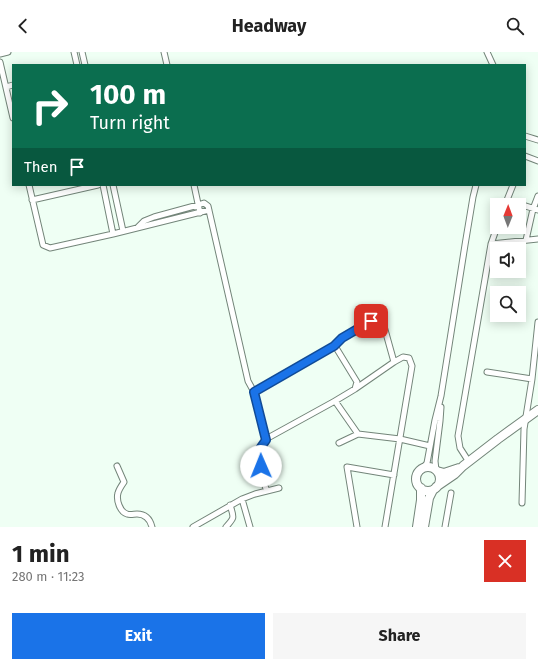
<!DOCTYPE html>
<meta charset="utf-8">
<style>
body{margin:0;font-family:"Fira Sans",sans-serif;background:#f6f6f6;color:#222;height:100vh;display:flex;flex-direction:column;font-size:15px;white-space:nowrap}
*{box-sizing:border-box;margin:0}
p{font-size:13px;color:#767676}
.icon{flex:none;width:22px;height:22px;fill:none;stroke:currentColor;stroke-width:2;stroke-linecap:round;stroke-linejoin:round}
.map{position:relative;height:475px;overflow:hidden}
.side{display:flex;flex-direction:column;background:#fff;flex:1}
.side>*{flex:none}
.hud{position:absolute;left:12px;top:12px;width:514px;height:122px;border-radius:0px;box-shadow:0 2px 10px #0003;background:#0b6e4f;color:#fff;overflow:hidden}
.needle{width:26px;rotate:1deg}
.buttons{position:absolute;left:490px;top:146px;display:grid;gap:8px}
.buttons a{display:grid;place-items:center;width:36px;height:36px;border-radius:0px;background:#fff;box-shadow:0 2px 10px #0003;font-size:20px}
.pin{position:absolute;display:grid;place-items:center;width:34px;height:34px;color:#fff;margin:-17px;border-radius:8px;box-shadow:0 2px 6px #0006}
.me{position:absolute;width:44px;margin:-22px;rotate:359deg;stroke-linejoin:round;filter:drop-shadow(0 0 3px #0008)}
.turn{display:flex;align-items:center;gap:14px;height:84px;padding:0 12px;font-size:18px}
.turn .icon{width:52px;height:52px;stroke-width:2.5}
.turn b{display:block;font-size:28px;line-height:34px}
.then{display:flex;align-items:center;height:38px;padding:0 12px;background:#0003;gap:8px;font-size:15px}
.round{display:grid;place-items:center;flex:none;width:42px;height:42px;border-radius:0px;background:#f6f6f6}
.head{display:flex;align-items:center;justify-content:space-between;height:68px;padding:0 12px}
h1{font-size:24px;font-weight:700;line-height:30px}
.cta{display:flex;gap:8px;margin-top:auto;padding:8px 12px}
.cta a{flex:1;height:46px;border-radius:0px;background:#1a73e8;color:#fff;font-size:16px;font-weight:700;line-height:46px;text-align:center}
.cta a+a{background:#f6f6f6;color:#222}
header{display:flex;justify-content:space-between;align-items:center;height:52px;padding:0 12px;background:#fff;font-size:18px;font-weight:700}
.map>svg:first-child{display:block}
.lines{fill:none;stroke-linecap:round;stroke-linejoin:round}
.street-casing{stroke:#738579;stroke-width:7}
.primary-casing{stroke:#738579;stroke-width:10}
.street{stroke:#fff;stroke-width:5}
.primary{stroke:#fff;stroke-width:8}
.route-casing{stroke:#114b97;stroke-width:10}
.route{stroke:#1a73e8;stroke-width:7}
</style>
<header><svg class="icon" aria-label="back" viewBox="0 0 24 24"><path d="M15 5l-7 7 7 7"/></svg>Headway<svg class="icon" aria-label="search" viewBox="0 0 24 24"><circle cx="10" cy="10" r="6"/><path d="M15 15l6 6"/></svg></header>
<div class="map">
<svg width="538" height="475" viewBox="0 0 538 475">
<rect width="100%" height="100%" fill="#effff4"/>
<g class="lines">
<defs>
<path id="street" d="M74,0L77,13
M82,0L85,13
M164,0L167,13
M487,0L493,13
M0,2L8,0
M0,10L13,66
M6,35L13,33
M525,84L538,88
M525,104L538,109
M29,133L43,193L50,196L113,182L209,158
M103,133L113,182
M113,133L123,179
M194,133L200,161
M32,148L98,133
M507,148L538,158
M505,153L513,133
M138,175L144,169L154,165L198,153L204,151L208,154L248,329L254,340
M526,188L533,157L538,144
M491,192L538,187
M335,294L342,286L382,263V267L394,310L403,305L409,306L412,314L385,475
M487,320L532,327
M355,337L394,310
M335,349L358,382
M266,387L254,340L335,294L357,330L355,337L335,349L266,387L259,398L263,429L267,439
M339,391L358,382L400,387L430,394
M469,410L460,396L458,384L491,192L497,175
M117,414L124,430C122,433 119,437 118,441C116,448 120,460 127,462C130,463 134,462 137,462C145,462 150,467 152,475
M423,416L427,411L435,368L441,344L465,193L473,145L476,133
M436,418L435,409L440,369L441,355
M242,447L250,475
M522,451L524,377L532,327L538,270
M193,475L242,447L255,442L279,436
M226,475C235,465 234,466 230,453
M357,475L347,415L394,423
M445,475L451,441"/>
<path id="primary" d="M416 427a12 12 0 1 1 24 0a12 12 0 1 1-24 0Z
M437,419L444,421L459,416
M436,435L455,422L463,414L498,387L538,358
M417,475L421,448V436
M424,475L429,446L433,438"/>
</defs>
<use href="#street" class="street-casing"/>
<use href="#primary" class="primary-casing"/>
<use href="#street" class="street"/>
<use href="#primary" class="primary"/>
</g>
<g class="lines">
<defs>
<path id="route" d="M261,414L259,398L266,388L254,340L334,294L342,286L371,269"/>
</defs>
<use href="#route" class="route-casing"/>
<use href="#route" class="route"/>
</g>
</svg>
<div class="buttons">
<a><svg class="needle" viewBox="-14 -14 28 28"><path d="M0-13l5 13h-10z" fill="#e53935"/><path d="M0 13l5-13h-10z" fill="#767676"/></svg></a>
<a><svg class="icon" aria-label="sound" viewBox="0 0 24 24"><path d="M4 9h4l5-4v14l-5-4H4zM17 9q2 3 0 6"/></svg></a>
<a><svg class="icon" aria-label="search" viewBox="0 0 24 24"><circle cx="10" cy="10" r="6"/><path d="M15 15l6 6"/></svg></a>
</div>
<div class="pin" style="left:371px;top:269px;background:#d93025"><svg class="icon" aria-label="arrive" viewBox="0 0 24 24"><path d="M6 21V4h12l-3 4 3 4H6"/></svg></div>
<svg class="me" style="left:261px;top:414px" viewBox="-20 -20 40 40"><circle r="19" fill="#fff"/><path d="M0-13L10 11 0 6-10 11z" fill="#1a73e8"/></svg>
<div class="hud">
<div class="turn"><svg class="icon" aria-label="right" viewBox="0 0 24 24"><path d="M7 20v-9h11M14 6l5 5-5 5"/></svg><div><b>100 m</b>Turn right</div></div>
<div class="then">Then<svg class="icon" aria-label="arrive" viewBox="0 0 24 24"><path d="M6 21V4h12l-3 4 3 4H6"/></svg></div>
</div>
</div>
<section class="side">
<div class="head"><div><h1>1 min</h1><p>280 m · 11:23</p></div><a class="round" style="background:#d93025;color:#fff"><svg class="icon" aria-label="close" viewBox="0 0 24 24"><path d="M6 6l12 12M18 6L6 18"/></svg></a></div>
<div class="cta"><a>Exit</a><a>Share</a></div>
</section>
